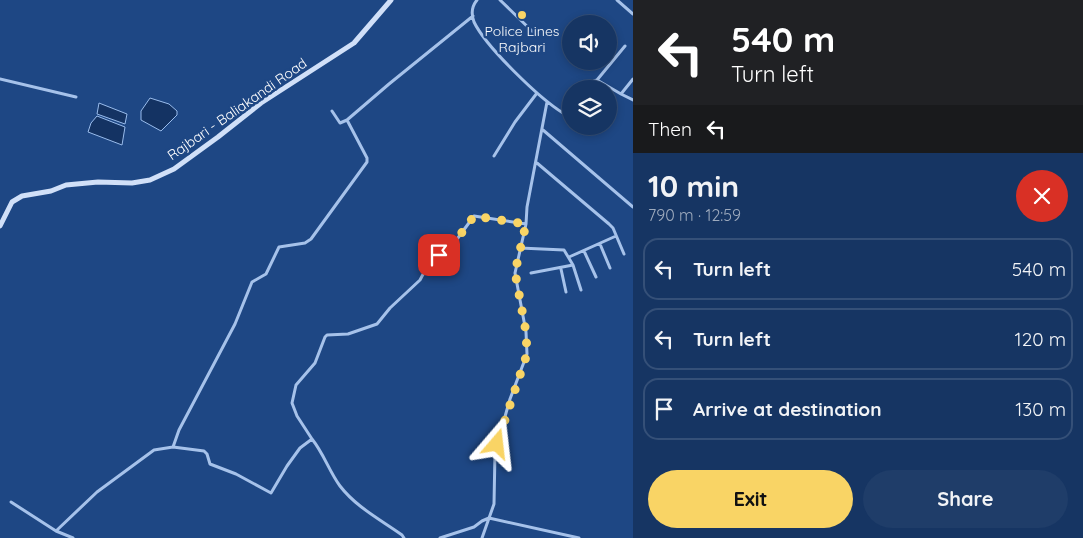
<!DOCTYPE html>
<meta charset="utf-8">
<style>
body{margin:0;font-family:Quicksand,sans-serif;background:#1f3d69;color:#f1f3f6;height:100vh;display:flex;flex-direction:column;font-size:19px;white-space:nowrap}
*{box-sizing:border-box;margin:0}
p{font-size:16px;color:#9eabbe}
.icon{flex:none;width:28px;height:28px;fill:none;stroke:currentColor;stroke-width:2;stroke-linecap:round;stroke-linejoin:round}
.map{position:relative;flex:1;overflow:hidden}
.side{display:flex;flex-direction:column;background:#163563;width:450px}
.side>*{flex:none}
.banner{background:#202124;color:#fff;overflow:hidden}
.buttons{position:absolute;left:562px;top:15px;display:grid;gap:10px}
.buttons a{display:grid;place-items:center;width:55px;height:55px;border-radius:50%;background:#163563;box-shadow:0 2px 8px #0003,0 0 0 1px #355078;font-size:25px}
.pin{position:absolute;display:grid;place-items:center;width:42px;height:42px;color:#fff;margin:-21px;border-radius:10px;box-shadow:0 2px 8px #0006}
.me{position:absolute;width:55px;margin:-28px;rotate:17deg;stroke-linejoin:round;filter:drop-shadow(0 0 4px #0008)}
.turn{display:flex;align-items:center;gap:18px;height:105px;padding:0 15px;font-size:22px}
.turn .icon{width:65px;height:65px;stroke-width:2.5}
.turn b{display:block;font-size:35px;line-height:42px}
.then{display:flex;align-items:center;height:48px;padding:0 15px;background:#0003;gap:10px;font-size:19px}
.round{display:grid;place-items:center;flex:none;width:52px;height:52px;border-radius:26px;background:#1f3d69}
.overview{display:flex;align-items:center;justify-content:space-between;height:85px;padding:0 15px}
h1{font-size:30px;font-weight:800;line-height:38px}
.button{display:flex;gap:10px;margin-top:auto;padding:10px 15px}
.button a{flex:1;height:58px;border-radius:30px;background:#f9d465;color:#111;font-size:20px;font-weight:800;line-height:58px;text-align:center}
.button a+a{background:#1f3d69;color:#f1f3f6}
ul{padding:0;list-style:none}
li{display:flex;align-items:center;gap:15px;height:62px;margin:0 10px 8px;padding:0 5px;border:2px solid #355078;border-radius:15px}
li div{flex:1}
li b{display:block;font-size:19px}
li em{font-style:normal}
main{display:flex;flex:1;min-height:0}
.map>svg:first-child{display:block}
.water{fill:#143363;stroke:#99bcec}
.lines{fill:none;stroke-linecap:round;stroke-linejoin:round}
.minor{stroke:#a6c2ea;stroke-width:3}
.secondary{stroke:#d1e0f8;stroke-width:5}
.route{stroke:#f9d465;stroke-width:9;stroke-dasharray:0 16.2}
.poi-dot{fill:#f9d465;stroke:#1e4784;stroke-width:2}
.labels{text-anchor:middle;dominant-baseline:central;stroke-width:5;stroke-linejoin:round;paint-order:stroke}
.poi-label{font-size:14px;fill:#fff;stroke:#1e4784}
.street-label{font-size:14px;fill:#fff;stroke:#1e4784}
</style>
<main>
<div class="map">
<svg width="633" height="538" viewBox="0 0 633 538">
<rect width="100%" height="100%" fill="#1e4784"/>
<path class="water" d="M150,98L169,104L177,111V115L161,131L141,120V111Z
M99,103L127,114L125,124L97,114Z
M97,116L125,127L122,145L88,132L91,123Z"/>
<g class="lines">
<path class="minor" d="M477,0C472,6 471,14 474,22C486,47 539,98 563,113L571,107
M500,0L534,33
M617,0L633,14
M0,79L76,97
M597,80L625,46
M588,89L594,81L597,80L621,94L633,79
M621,94L633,100
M332,111L340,123L347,120
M543,130L633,207
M494,156L515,122L537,93
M537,163L609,224L613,228L624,254
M600,244L610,268
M520,248L564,250L573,265L581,290
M584,251L596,277
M569,257L616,236
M561,269L566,292
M531,273L573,265
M312,439C324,454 329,471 340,486C356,507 381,520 402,535L404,538
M173,447L179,430L235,324L252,282L266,274L279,247L305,243L311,239L367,162V158L347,120L389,84L473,16
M11,502L56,531L73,538
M56,531L97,492L154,450L173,447L204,451L207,454L210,464L236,474L271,493L287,466L300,448L312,439L297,416L292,403L296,385L315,363L325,337L327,335L348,334L377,324L390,308L420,280L428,265L452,246L474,216L526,224
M440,538L474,527L482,521L489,518L579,538
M482,538L494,504L495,452L510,399L527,354L526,332L515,273L526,224L527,207L547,102"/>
<path class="secondary" d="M0,226L12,202L22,196L51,191L66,185L98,182L132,183L150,180L174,169L218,137L261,103L354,43L391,0"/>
</g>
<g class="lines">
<path class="route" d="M439,255L452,246L474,216L526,224L515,272L526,332L527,354L497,444"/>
</g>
<circle class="poi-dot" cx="522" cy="15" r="5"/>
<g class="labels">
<g class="poi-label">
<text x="522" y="31">Police Lines<tspan x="522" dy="16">Rajbari</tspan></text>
</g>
<g class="street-label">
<text transform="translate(237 109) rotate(-35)">Rajbari - Baliakandi Road</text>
</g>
</g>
</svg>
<div class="buttons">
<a><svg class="icon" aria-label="sound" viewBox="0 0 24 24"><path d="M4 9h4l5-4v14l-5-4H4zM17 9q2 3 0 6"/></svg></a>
<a><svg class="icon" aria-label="layers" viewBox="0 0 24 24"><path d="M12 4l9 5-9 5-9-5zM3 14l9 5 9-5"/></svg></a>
</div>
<div class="pin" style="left:439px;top:255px;background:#d93025"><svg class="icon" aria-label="arrive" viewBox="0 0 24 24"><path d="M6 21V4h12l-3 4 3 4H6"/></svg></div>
<svg class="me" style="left:497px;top:444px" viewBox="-20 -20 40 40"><path d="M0-17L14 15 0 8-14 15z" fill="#f9d465" stroke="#fff" stroke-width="4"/></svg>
</div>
<section class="side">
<div class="banner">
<div class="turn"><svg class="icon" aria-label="left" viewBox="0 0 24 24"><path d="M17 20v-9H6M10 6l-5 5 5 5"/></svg><div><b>540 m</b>Turn left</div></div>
<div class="then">Then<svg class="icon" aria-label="left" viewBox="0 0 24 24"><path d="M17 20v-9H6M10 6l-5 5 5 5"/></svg></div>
</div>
<div class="overview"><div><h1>10 min</h1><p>790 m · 12:59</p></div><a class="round" style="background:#d93025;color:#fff"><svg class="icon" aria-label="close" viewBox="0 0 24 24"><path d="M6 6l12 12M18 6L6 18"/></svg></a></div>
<ul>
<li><svg class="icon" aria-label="left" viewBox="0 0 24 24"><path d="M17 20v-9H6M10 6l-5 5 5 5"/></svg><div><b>Turn left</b></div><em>540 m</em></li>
<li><svg class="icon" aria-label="left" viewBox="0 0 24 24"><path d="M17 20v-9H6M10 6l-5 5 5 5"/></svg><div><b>Turn left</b></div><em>120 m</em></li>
<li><svg class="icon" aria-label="arrive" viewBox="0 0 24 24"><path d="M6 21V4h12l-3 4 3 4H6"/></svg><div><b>Arrive at destination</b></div><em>130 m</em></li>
</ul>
<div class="button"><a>Exit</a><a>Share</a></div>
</section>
</main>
